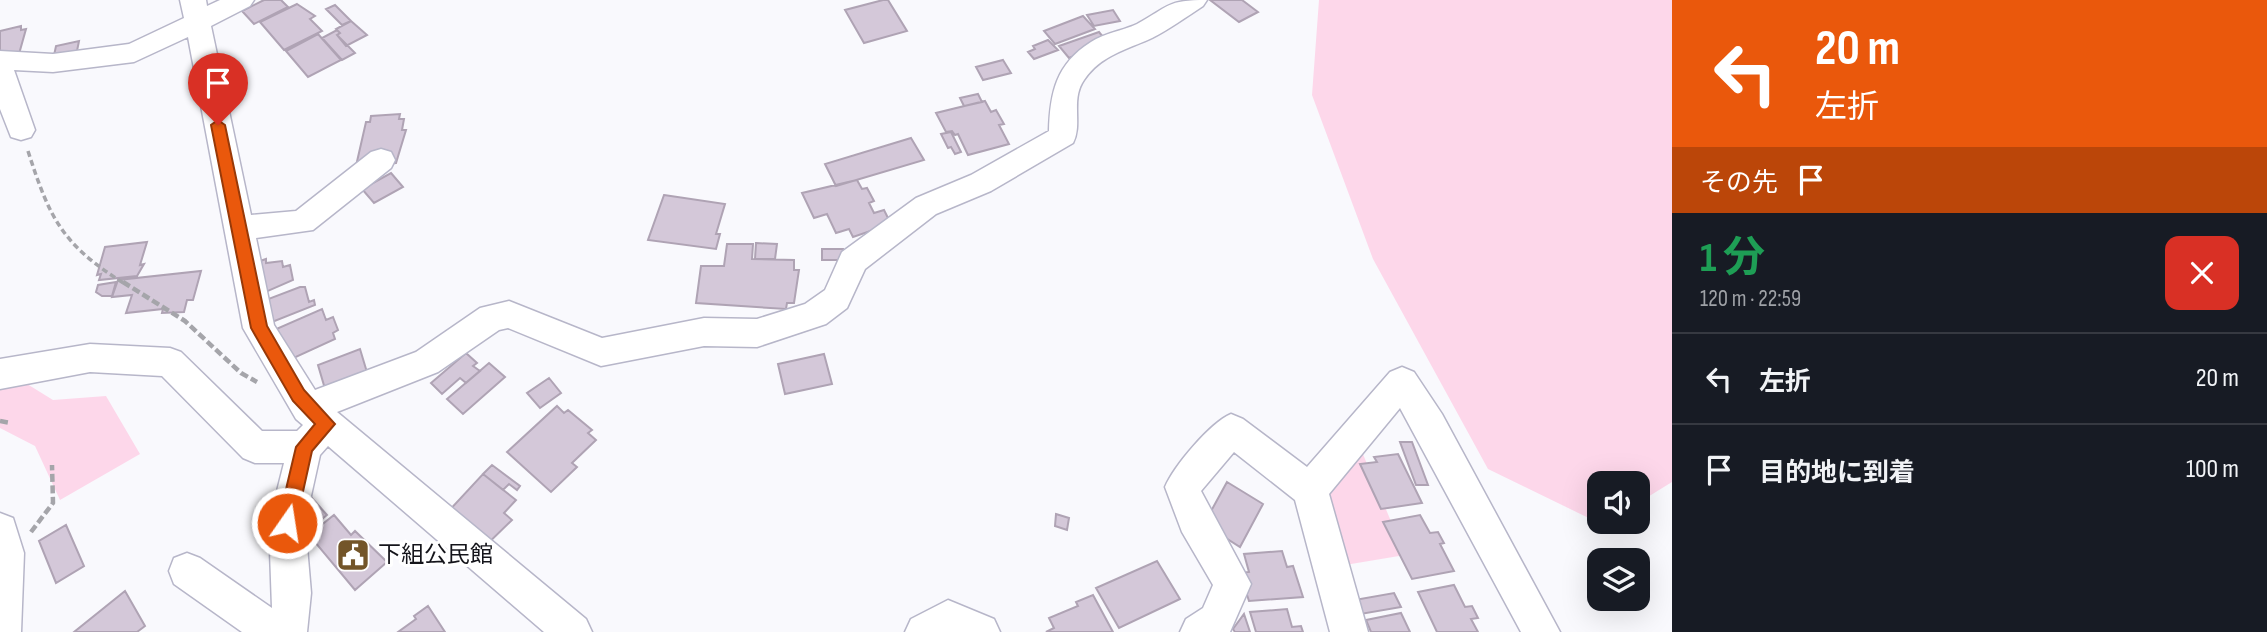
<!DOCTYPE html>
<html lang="ja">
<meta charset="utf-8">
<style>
body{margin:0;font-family:"Sofia Sans Condensed","Noto Sans JP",sans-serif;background:#242831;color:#f1f3f6;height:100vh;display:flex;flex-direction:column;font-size:26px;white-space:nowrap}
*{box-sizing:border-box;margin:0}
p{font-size:23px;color:#9ea1a6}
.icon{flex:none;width:38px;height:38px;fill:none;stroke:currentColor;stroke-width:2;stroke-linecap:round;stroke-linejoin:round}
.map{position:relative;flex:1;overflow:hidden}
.panel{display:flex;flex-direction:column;background:#171b24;width:595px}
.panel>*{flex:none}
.hud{background:#ea580c;color:#fff;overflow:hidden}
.tools{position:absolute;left:1587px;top:471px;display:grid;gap:14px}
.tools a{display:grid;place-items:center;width:63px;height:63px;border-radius:14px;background:#171b24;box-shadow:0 7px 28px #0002;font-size:35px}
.pin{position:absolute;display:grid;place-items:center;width:60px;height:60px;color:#fff;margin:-72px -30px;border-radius:50% 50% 50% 0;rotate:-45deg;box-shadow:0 0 7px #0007}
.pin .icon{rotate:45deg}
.me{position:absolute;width:77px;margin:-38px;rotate:13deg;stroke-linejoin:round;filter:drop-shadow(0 0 5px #0008)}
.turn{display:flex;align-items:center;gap:24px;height:147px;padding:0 28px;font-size:32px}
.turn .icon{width:91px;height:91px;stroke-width:2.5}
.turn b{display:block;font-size:49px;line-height:60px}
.then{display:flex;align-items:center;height:66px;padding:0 28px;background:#0003;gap:14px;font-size:26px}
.round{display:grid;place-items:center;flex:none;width:74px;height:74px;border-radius:14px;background:#242831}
.overview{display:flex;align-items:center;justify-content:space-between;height:119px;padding:0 28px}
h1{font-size:42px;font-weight:700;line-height:52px;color:#1e9e55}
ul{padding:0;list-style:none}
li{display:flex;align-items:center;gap:21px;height:91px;padding:0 28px;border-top:2px solid #363941}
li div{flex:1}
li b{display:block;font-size:26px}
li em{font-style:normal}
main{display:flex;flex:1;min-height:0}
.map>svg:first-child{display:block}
.green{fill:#fdd7ea}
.building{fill:#d4c8d9;stroke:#afa3b4;stroke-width:2}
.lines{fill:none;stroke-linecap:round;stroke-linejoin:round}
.minor-casing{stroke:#b7b6c9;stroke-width:3}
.path-far1{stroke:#a5a5aa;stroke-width:3.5;stroke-dasharray:6 3.5;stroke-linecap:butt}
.path{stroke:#a5a5aa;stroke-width:4.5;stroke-dasharray:8 3.5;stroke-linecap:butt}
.minor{fill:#fff;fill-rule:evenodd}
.route{fill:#ea580c;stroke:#983908;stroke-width:2}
.labels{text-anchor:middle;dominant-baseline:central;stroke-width:6;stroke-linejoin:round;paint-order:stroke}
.poi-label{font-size:23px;fill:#14141a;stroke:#fff;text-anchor:start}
</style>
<main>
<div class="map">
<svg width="1672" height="632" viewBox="0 0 1672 632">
<rect width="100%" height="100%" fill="#f9f9fd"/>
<path class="green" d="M1319,0H1672V482L1638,503V483H1600V522H1606L1601,524L1488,469L1373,259L1312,95Z
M19,379L53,400L106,396L140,454L60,500L35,446L0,428V385Z
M1360,447L1405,555L1345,565L1321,494Z"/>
<path class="building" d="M264,0H281L288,7L254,24L242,11Z
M883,0H888L907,31L864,43L845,10Z
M1210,0H1242L1258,12L1239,22Z
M297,4L315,16L310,19L322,31L284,50L260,22Z
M335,5L351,21L342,25L326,9Z
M1113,10L1120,21L1094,26L1087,15Z
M1083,16L1095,29L1055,44L1044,31Z
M351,21L367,35L346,46L337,35L340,33L336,29Z
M21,26V30L26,29L17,61L0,71V31Z
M337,30L340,33L337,35L355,53L342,60L322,38Z
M1099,32L1108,43L1069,58L1059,46Z
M318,34L341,60L308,77L286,51Z
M1048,40L1058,50L1034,59L1028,52L1035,49L1033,46Z
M79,41L76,56L53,60L56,46Z
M1003,60L1011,73L983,80L976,67Z
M978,94L982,102L964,106L960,98Z
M985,101L991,112L996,110L1004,124L999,125L1009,144L968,155L958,134L955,135L952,131L946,132L936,113Z
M400,114L399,119H404L402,130H406L396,163L356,166L366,122H370L371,116Z
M951,132L961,152L955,154L951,147L948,148L941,134Z
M911,138L924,160L836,186L825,164Z
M391,173L403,187L374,203L362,189Z
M857,180L862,189L867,188L874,201L869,203L874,213L884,210L891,224L853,237L849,229L836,233L827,214L814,218L802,193Z
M664,195L725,204L716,234H720L716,249L648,240Z
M147,242L140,265L144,264L137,276L99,280L101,274L97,275L105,247Z
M756,243L777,244L775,259H755Z
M727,244H753L752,259L794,260V270H799L794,303H787L786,309L696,303L701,266H724Z
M822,249H843L844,260H822Z
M266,259V263L282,261L283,267L290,265L293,280L254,297L243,267Z
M201,271L193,300H187L184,312L162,313L163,309L126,313L132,295L112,297L118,280Z
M116,282L112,296H102L96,292L98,285Z
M300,287H305L309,302L314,300L315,305L262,326L250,306Z
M322,309L326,320L333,317L338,330L333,333L335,339L285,362L274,330Z
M360,349L369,379L328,399L318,365Z
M466,353L477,363L473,366L480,371L466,383L460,378L442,394L431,383Z
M824,354L832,384L785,394L778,364Z
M489,363L505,377L463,414L447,399Z
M549,378L561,393L540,408L527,393Z
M557,406L564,413L568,410L592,430L588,433L596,440L572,463L577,467L551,492L507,452Z
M1400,442H1412L1428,485H1416Z
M1398,454L1422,503L1381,509L1360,464L1377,462L1374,457Z
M492,465L520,486L517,490L509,484L503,490L483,474Z
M483,474L516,500L504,513L512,520L472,559L433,528Z
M1227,482L1263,504L1240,547L1204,524Z
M304,489L327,515L304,534Z
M1056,514L1069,518L1067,530L1055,526Z
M334,515L351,535L355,531L387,562L355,590L309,535Z
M1420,515L1430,533L1438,532L1444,543L1440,544L1454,571L1412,579L1383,522Z
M66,525L84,566L56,583L39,541Z
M1282,551L1287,567L1293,566L1303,597L1249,601L1240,573L1249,572L1244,554Z
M1157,561L1180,599L1119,628L1096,588Z
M1454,585L1465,607L1472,606L1478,618L1471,619L1478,632H1437L1418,592Z
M125,591L145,626L137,632H74Z
M1394,593L1401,607L1355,615L1349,601Z
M1093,595L1113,632H1046L1054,628L1049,618L1078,606L1076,602Z
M428,606L445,632H398L416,619L414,616Z
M1287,609L1292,627L1301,626L1303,632H1256L1250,612Z
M1401,613L1410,632H1371L1366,620Z
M1244,614L1250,632H1235L1233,629Z"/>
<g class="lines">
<defs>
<path id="minor" d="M180,0H206L207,6L220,0H254L250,6L211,26L251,215L296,211L371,152L381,149L391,152L395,160L391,168L313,230L256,238L274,325L315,390L416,352L480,308L509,301L602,338L704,318L757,319L805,304L825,290L842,252L916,198L971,175L1049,131C1050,93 1056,64 1091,42C1104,33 1122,31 1137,24C1170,6 1166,0 1207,0L1203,6C1186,17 1170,29 1152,38C1126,50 1101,55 1084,80C1070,100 1083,124 1073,143L991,191L936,214L865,269L847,308L826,324L757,347L704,346L601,366L508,328L499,330L438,372L337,412L586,619L592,632H544L328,446L320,455L305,523L311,593L307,632H242L174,584L169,571L174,558L187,553L200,558L272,608L269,523L284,463H255L243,458L162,376L90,372L0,389V359L90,344L170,348L181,352L262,431H297L303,425L296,419L243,328L188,37L134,62L53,72L14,70L35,130L31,137L21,140L11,137L0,109V51L53,54L129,44L184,18Z
M1402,367L1414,372L1442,414L1560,632H1521L1400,408L1329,494L1368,632H1330L1295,500L1234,452L1201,491L1251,584L1230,632H1180L1186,619L1203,608L1213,585L1182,532L1165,487C1174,466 1210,423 1231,414L1243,419L1307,467L1390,372Z
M0,513L13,518L24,553L21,632H0Z
M948,600L994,619L1000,632H905L911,619Z"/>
</defs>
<use href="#minor" class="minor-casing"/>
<path class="path-far1" d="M28,151C50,220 63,245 125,284"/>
<path class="path" d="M123,282L185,321L241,373L257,382
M0,421L11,423
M31,532L53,503L52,465"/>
<use href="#minor" class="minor"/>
</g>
<path class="route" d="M218,120L225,125L267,326L304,390L335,424L312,451L296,523L294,529L287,531L281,529L278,523L296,447L315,424L293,401L251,328L211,125Z"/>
<defs>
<symbol id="civic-square" viewBox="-11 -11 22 22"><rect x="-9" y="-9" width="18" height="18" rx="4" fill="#735529" stroke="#fff"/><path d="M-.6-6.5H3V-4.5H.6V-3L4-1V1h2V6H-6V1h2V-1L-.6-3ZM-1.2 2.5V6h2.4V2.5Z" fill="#fff"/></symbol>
</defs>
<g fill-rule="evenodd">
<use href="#civic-square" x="334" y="536" width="38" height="38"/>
</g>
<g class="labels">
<g class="poi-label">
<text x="378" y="555">下組公民館</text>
</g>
</g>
</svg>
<div class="tools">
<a><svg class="icon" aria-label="sound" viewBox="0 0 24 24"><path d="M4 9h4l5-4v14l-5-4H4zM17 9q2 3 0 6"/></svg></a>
<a><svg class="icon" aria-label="layers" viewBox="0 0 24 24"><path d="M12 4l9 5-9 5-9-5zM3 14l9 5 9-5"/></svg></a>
</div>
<div class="pin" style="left:218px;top:125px;background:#d93025"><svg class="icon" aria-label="arrive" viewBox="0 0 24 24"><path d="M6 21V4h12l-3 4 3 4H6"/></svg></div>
<svg class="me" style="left:287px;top:523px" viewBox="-20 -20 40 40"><circle r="17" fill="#ea580c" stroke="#fff" stroke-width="3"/><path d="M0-11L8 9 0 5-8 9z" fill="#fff"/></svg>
</div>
<section class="panel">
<div class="hud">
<div class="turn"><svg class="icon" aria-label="left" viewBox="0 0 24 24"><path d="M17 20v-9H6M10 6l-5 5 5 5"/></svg><div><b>20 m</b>左折</div></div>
<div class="then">その先<svg class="icon" aria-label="arrive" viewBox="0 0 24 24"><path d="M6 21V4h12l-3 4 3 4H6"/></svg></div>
</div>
<div class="overview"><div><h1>1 分</h1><p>120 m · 22:59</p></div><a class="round" style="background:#d93025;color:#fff"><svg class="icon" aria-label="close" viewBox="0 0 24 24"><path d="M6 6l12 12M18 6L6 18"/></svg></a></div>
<ul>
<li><svg class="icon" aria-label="left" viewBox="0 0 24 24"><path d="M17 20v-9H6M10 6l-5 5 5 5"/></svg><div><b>左折</b></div><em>20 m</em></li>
<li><svg class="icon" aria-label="arrive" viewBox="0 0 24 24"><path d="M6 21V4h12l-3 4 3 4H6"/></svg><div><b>目的地に到着</b></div><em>100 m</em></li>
</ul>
</section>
</main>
